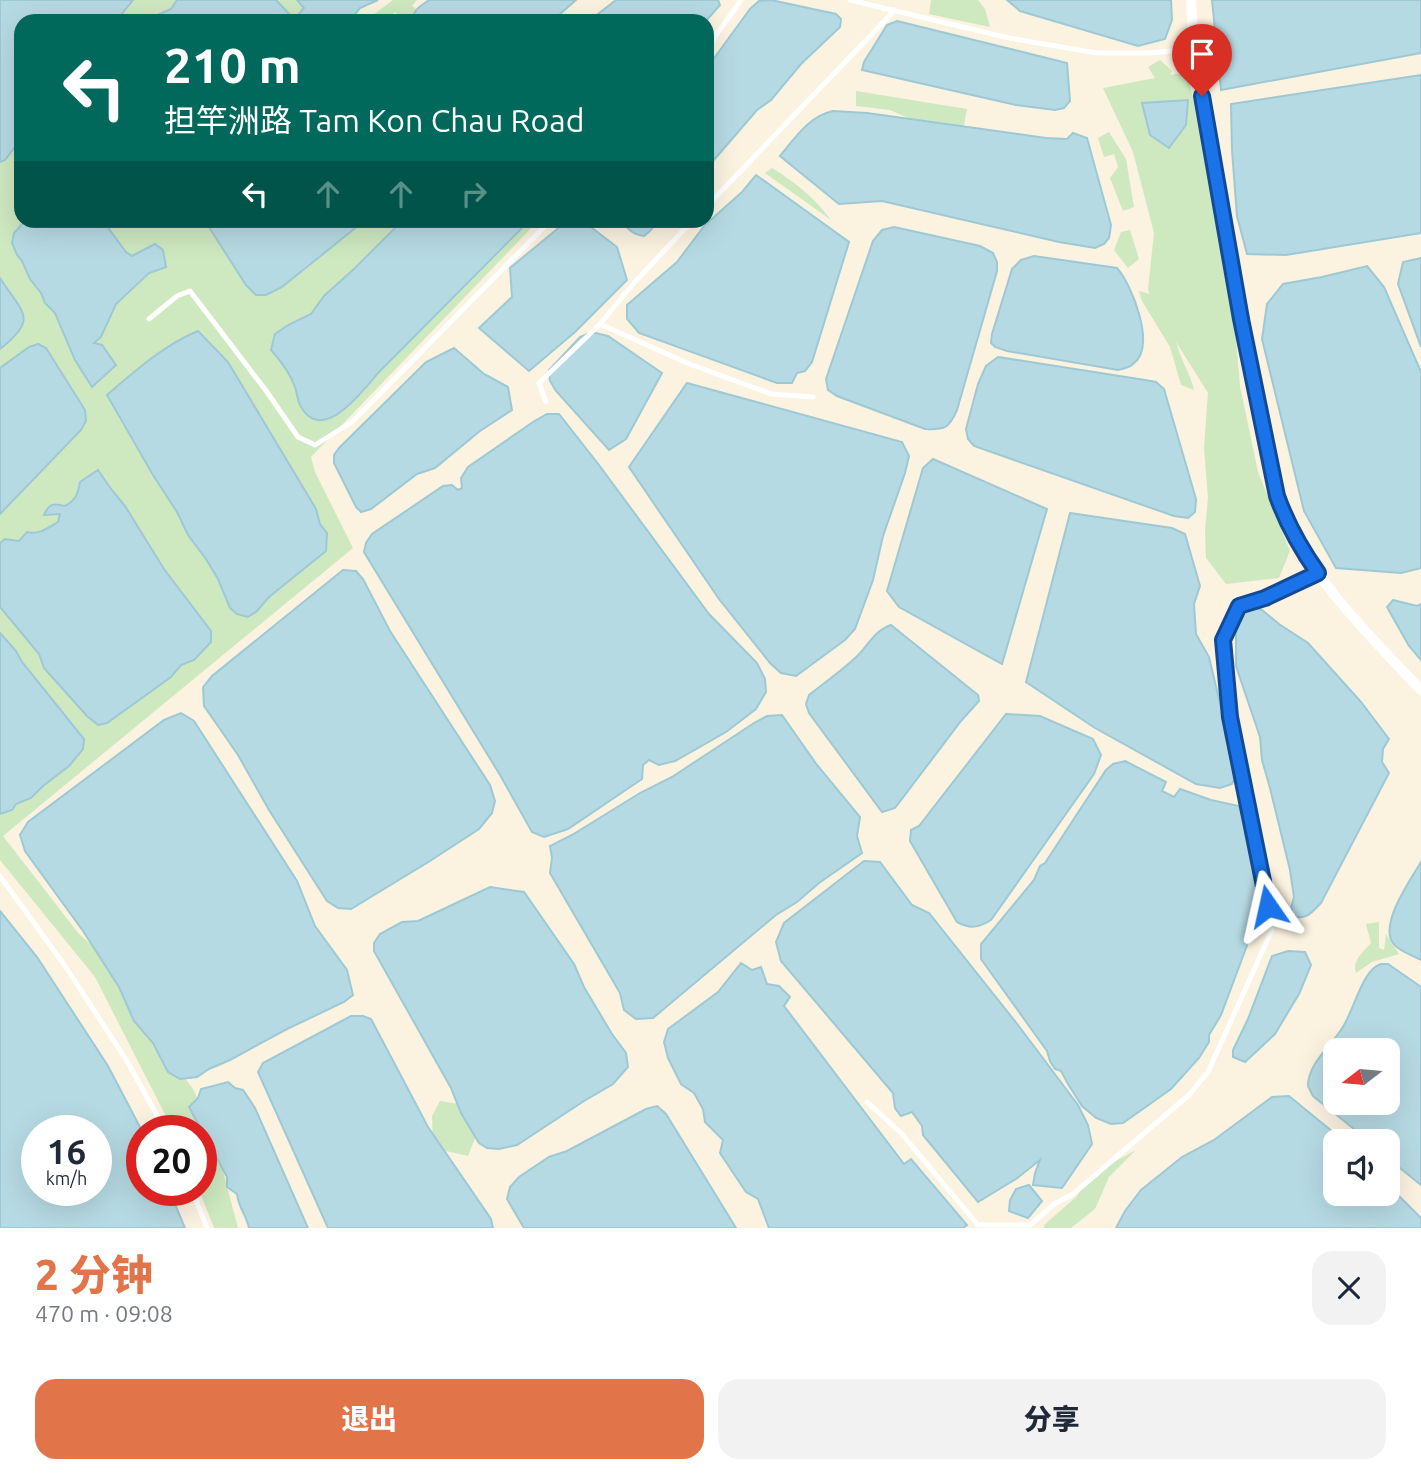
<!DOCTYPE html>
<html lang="zh">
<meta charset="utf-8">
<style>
body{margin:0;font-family:Ubuntu,"Noto Sans SC",sans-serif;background:#f2f2f3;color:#1f2937;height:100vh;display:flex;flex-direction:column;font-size:26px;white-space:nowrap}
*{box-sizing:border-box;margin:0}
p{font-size:23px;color:#747a83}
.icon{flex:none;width:38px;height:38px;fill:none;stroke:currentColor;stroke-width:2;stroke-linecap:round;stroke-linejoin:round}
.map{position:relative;height:1228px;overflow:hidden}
.details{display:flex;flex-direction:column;background:#fff;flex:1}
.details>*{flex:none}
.banner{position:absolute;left:14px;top:14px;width:700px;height:214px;border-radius:21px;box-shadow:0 7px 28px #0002;background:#00695c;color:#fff;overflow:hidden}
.needle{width:46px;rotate:254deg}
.controls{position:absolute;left:1323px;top:1038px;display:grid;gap:14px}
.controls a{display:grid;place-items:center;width:77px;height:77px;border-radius:14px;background:#fff;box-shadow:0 7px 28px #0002;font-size:35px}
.speed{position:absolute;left:21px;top:1115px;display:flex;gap:14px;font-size:35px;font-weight:700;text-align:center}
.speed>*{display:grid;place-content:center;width:91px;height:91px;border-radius:50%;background:#fff;box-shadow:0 7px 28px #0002;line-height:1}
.speed small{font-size:18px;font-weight:400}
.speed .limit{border:10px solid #d22;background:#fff;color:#111}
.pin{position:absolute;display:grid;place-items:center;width:60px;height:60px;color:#fff;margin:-72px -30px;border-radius:50% 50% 50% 0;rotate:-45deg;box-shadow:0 0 7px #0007}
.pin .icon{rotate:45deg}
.me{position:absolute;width:77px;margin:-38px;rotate:349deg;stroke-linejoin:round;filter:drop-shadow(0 0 5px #0008)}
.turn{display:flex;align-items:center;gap:24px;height:147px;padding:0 35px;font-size:32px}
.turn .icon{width:91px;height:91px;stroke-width:2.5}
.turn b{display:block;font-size:49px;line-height:60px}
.lanes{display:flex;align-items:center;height:66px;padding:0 35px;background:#0003;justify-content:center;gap:35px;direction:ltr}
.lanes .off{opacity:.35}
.round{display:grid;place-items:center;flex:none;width:74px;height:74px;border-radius:21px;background:#f2f2f3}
.headline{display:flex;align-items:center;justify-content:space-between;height:119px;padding:0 35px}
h1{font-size:42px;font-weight:800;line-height:52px;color:#e27449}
.cta{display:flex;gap:14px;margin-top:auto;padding:14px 35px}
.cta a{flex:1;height:80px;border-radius:21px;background:#e27449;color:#fff;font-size:28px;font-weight:800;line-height:80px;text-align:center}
.cta a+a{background:#f2f2f3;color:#1f2937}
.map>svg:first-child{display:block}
.green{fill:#cee8c0}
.water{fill:#b6dae3;stroke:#9dc9d5;stroke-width:2;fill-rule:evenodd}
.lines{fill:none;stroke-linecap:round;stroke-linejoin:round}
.lane{stroke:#fff;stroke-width:5}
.street{stroke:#fff;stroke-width:10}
.route-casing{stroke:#114b97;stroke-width:18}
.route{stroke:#1a73e8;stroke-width:12}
</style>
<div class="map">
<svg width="1421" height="1228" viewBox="0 0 1421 1228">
<rect width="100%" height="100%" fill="#fbf2e0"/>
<path class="green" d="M0,0H299L318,21H21V220L538,221L311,457L315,472L353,548L3,836L79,934L118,968L175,1064L193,1089L211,1126L238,1228H214L199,1190H201V1130H173L95,977L0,860Z
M393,0H417L412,6L427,18L422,21H402L395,12L385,21H365Z
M931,0H978L985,9L990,27L929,14Z
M1160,60L1172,71L1170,75L1187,72L1199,125L1224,273L1229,274L1232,291L1228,293L1236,339L1240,386L1258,472L1290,551L1279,578L1226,584L1206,558L1205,531L1208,498L1204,448L1208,393L1176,342C1180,358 1190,373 1194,390L1181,385L1170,347L1142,301L1139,291L1150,294L1148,289L1154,233L1133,152L1103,88L1155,78L1148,67Z
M856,91L967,109L963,130L913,120L890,110L856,106Z
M1109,132L1126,159L1134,207L1123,211L1110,178L1118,167L1114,154L1104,157L1098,138Z
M772,168C796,183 814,197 831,220L765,173Z
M1130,230L1139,259L1128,268L1114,250L1121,232Z
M1379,922V948L1384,950L1386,934L1399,954L1372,962L1356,973C1352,960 1363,952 1371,943L1366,924Z
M440,1101L466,1105L481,1123L468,1156L433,1148L432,1116Z
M1136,1150L1109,1177L1095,1209L1071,1228H1044V1225L1076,1197L1094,1173Z"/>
<path class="water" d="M0,0H133L116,21H21V139L5,160L0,162Z
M177,0H276L292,17L298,15L304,8L297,0H378L360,8L350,21H318L314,17L306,21H144L171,9Z
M429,0H576L552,21H413C412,10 421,6 429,0Z
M616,0H718L720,5L706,21H589Z
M771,0L836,14L841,19L840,27L801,64L771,100L757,110L707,168V68L750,9L759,1Z
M1007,0H1171L1172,20L1165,39L1138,46L1020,11Z
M1212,0H1421V53L1221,90Z
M897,21L1067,63L1070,101L1064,108L1055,110L1016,105L862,70L864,62L887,25Z
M1421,75V233L1286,255L1247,254L1237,216L1232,150L1231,104Z
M1188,100L1186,125L1169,148L1150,135L1142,103Z
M833,111L867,113L1046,138L1067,139L1073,133L1087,138L1111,225L1109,238L1104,244L1095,248L1059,242L882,201L839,204L780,156C795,138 809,116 833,111Z
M756,175L849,242L812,362L805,371L797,373L792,383H777L639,333L627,319V305L677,262L705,225L742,192Z
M570,220L583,221L617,247L627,280L575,332L529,371L479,328L512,297L510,268L562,225Z
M25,221H103L126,252L132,256L155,244L163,250L166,267L149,273L116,304L101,337L94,343L102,345L116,365L92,387L75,360L55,313L45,303L41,293L30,279L22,261L17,255L12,243L14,233Z
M205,221H364L282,287L266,295H256L246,285Z
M402,221H529L378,373C362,392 320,448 299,403C297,398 297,392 295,387C290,373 280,360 271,350L275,334L288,325L311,314L324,296L355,268Z
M621,221H658L650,231L644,236C633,235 628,229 621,221Z
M894,227L980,246L993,253L997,262V271L957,410C949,428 945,430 925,429L837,396L828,390L826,379L873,241L882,230Z
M1034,256L1117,268C1132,285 1157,347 1133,364C1130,367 1123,369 1118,370L1007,351L995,347L991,343L992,334L1012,269L1021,260Z
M1421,258V347L1398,284L1403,262Z
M1367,266L1384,287L1421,372V568L1401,573L1336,568L1304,511L1262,339L1267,304L1283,284L1322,277Z
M0,278C23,314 39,318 0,349Z
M198,331L228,362L316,509L320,524L327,533L326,551L269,597L257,611L248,617L237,614L230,608L218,579L206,559L188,535L177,512L153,475L107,395C135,371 164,345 198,331Z
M591,332L608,336L662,373L626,439L609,450L556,391L550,381L549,370L580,337Z
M38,344L46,348L85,410L86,421L81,430L0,514V368L29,347Z
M454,348L484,374L508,387L512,410L480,431L435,468L417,474L371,509L361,512L356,507L334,463V455L339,448L426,362Z
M998,357L1145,380L1156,382L1164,389L1196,499L1195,512L1188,518L1174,516L974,446L968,439L966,429L978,384L986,366Z
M687,383L902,442L909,456L905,473L883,536L873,580L855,629L845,640L796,676L781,673L770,663L719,599L629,467Z
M547,414H559L599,465L709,614L757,663L765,679L766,692L756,709L726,732L675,761L659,765L649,760L643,765L642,779L568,829L544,837L532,832L500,775L364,552L366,543L372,534L443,486L452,485L458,490L462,488L461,478L468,467L533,422Z
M933,459L1047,509L1002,664L899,607L887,591L923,468Z
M98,470L111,489L125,506L164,569L211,631V642L194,660L181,665L171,677L107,723L98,725L87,716L44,668L39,654L0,607V543L5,539L19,541L27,532C39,535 48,528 58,522L60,514L44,515C49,503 54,503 65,506C76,500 78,494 80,482Z
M1070,513L1172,528L1185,534L1200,586L1194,604L1196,634L1209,657L1237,774L1232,784L1220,788L1196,784L1095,728L1026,682Z
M343,570L356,571L363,579L390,631L490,785L495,801L492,813L479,829L430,861L351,909L338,908L327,901L269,810L238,755L204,706L203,687L212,676Z
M1393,600L1417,606L1421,604V660L1409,646L1387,607Z
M1253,607L1262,610L1279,624L1308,643L1361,702L1389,739L1383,749L1382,762L1389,773L1321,903C1313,911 1306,921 1294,916L1291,908L1294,897L1290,870L1270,788L1262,760L1260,737L1236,666V628L1239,616L1246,608Z
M891,625L978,695L979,701L961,721L895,808L882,812L809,713L806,704L809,695C824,683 840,672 854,659C868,647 873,631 891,625Z
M0,633L16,651L22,662L84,739L83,749L69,766L43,786L31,798L16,804L12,810L0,814Z
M181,713L194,721L297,881L315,926L347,970L353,995L344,1002L287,1029L230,1060L209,1069L197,1077L180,1079L168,1072L153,1043L134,1021L119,987L83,931L25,851L20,835L28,822L164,720Z
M1006,714L1040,716L1093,739L1101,755L1094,774L991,920C978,928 970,929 957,922L910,841L911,830L919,826Z
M782,715L817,765L860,817L857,836L862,853L819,883L797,902L776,915L653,1018L636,1019L624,1010L620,993L550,873L552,858L550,846L572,835L640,793L672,777L754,723L767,716Z
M1125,761L1166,782L1162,791L1174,797L1180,789L1211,800L1239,806L1256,865L1260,892L1258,916L1221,1015L1209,1035V1042L1199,1058L1171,1089L1123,1123L1111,1124L1096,1118L1082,1106L1068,1084L1061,1071L1055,1069L1050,1061L1047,1051L981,959V944L1034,880L1040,866L1045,863L1106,770L1113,764Z
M864,861L880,862L912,905L929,913L1018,1025L1078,1105L1088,1125L1092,1144L1062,1188L1033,1185L1035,1173L1040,1160L1016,1179L978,1202L923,1135L922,1126L912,1112L901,1116L895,1108L893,1093L781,961L776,942L784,923Z
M1421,862V960C1412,955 1398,951 1393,943C1379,924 1411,879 1421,862Z
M490,887L524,892L574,964L584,987L612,1034L626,1053L628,1067L613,1084L584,1101L517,1145L499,1149L487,1148L479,1143L461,1113L451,1088L374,951V943L380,934L402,922L418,921Z
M0,911L37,957L108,1066L142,1131V1190H169L185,1228H0ZM96,1130V1190H37V1130Z
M1288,951L1305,952L1311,965L1299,994L1275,1034L1245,1062L1233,1057V1050L1248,1019L1272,956Z
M741,963L752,970L761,967L767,984L779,986L790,997L784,1006L904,1164L911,1159L967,1225L963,1228H769L758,1199L746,1192L720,1153L723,1140L705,1122L703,1109L694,1093L681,1084L668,1058L664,1042L668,1029L718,992Z
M1381,964H1388L1421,987V1185L1395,1164L1390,1156H1388V1141H1360L1359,1133L1313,1096L1308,1086C1308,1062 1334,1044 1344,1025C1353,1010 1360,982 1372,970C1374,967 1377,966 1381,964ZM1335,1050H1388V1102H1335Z
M351,1016H363L371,1019L428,1127L491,1219L493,1228H328L258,1072L263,1063Z
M228,1082L235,1088L243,1090L255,1108L308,1228H249C246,1214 239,1209 237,1194L227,1187V1177L189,1107L198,1098L201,1089Z
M1289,1096L1344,1141H1335V1194H1388V1185L1421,1218V1228H1116L1125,1211L1141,1190L1182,1157L1214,1140L1272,1097Z
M657,1106L666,1114L736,1228H524L507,1199L510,1187L519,1177L549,1157L567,1151L646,1109Z
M1029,1185L1042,1201L1028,1218L1009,1211L1010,1200L1016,1189Z"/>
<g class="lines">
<path class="lane" d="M850,0L1009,38L1097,53H1149L1194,49
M707,48L741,0
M707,206L895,10
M149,319L177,296L190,291L267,392L298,437L315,445L352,422L551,220
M600,324L687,363L771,394L813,397
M546,402L539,383L600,324L633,284L693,220
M0,876L65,966L127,1061L165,1130
M867,1102L901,1133L978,1225H1030L1054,1204L1073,1194L1189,1095L1208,1072L1272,930L1230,717L1223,640L1239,606L1265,598L1318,573
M192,1190L207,1228"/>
<path class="street" d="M1191,0L1194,49L1213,167L1241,319L1277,496C1304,573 1366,632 1421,690"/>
</g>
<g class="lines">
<defs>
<path id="route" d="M1202,96L1241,319L1277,496C1287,524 1301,549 1318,573L1265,598L1239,606L1223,640L1230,717L1268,906"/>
</defs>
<use href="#route" class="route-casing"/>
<use href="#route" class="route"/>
</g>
</svg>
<div class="controls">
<a><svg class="needle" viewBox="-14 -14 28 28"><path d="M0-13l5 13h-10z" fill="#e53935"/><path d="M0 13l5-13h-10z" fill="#747a83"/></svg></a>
<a><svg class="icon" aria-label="sound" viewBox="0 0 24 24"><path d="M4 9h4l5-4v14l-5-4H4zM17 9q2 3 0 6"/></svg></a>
</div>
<div class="speed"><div>16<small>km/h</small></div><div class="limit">20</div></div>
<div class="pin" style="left:1202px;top:96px;background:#d93025"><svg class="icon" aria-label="arrive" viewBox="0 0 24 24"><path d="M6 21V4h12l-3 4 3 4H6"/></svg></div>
<svg class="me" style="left:1268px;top:906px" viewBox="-20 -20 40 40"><path d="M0-17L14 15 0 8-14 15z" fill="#1a73e8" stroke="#fff" stroke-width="4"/></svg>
<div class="banner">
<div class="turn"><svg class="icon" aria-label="left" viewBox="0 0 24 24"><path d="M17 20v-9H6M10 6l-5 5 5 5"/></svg><div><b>210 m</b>担竿洲路 Tam Kon Chau Road</div></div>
<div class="lanes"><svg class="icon" aria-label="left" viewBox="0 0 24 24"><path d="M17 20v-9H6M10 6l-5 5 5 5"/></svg><svg class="icon off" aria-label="ahead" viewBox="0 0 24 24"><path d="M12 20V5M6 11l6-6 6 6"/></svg><svg class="icon off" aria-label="ahead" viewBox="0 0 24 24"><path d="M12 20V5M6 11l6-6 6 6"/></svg><svg class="icon off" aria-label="right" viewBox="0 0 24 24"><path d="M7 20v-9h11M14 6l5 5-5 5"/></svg></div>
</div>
</div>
<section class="details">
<div class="headline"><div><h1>2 分钟</h1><p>470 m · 09:08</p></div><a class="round"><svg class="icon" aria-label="close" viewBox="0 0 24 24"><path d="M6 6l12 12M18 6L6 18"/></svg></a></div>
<div class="cta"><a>退出</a><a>分享</a></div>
</section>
